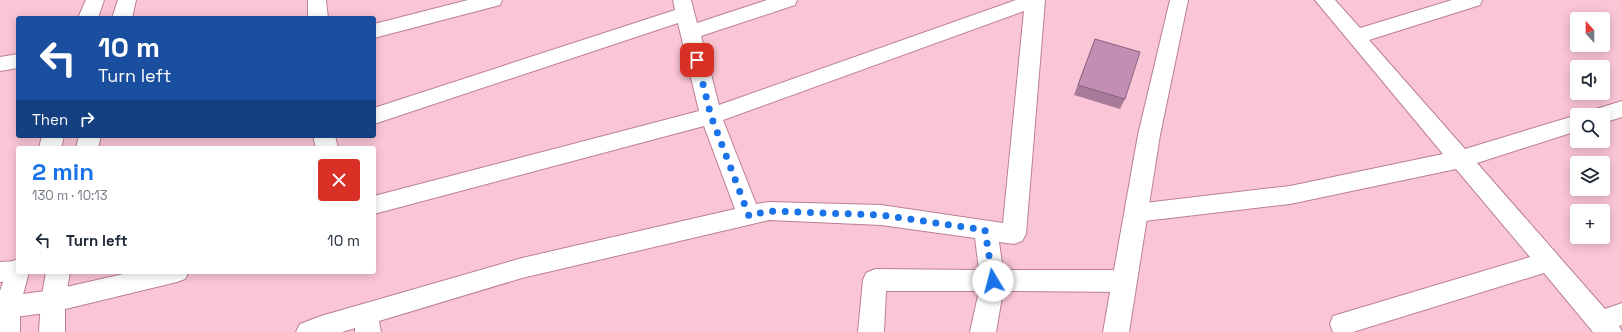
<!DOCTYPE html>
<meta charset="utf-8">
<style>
body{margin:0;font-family:"Space Grotesk",sans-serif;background:#f2f2f3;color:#1f2937;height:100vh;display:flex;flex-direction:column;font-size:15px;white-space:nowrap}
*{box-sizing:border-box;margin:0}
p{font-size:13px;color:#747a83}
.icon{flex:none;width:22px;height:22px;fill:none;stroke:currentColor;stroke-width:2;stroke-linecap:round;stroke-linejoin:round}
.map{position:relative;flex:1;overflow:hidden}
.drawer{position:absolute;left:16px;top:146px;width:360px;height:128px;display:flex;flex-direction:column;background:#fff;border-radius:4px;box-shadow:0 2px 10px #0003}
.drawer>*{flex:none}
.banner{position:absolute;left:16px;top:16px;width:360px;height:122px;border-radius:4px;box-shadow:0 2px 10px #0003;background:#1a4fa0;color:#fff;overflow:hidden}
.needle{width:26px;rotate:339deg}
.fabs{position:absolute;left:1570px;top:12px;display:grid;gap:8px}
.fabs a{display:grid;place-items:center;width:40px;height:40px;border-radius:4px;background:#fff;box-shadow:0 2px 10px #0003;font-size:20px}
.pin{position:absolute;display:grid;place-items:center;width:34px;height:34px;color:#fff;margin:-17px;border-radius:8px;box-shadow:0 2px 6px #0006}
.me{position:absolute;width:44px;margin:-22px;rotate:352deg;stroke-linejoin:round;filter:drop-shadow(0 0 3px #0008)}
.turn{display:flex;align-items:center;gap:14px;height:84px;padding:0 16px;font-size:18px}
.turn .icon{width:52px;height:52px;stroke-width:2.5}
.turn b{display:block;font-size:28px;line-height:34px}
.then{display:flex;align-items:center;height:38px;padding:0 16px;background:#0003;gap:8px;font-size:15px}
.round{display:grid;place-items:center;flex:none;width:42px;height:42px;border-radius:4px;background:#f2f2f3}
.summary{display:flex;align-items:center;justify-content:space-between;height:68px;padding:0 16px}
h1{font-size:24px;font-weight:700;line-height:30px;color:#1a73e8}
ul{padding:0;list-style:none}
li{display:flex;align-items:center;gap:12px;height:52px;padding:0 16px}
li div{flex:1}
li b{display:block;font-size:15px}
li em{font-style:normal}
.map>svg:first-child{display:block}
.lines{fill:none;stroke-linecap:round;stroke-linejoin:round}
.minor-casing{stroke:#bc7f94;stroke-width:2}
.tertiary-casing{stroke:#bc7f94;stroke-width:2}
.minor{fill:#fff;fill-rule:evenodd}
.tertiary{fill:#fff;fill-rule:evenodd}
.wall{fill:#a87a9a}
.building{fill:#c38eb3;stroke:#88637d}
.route{stroke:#1a73e8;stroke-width:7;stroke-dasharray:0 12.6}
</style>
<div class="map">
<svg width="1622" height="332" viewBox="0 0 1622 332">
<rect width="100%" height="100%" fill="#fac5d5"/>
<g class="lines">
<defs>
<path id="minor" d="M308,0H326L328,18H308Z
M468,0H502L500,5L374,38V24Z
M673,0H691L697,23L767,0H797L795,5L701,36L719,105L1016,0H1045L1026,234L1022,241L1014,244L999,242L1003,270H1124L1133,274L1136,281L1133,288L1124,292L1003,291L996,332H970L979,291H886L884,332H858L863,280L866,273L875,269L979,270L975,238L881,225L769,220L522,278L379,321L381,332H355V328L342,332H296L300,324L321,316L522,258L735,209L704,126L374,214V196L699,111L678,23L374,124V108L675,10ZM1024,11L1003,223L881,205L769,202L756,204L723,120Z
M1315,0H1335L1360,28L1452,0H1482L1480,5L1369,40L1465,149L1577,115V131L1477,163L1605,309L1622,303V325L1619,326L1622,332H1593L1544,273L1353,332H1333L1330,324L1333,316L1530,257L1456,169L1290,204L1136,222L1128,220L1125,213L1128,206L1136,204L1290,186L1443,154Z
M18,54V68L0,71V57Z
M1622,101V117L1603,123V115H1592L1596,109Z
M313,136H335L338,148H316Z
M18,261V272H30L26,278L18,281L0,282V262Z
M132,272H189L185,279L177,282L53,312L0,319V297L53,290Z"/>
<path id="tertiary" d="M86,0H104L98,18H78Z
M118,0H136L132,18H112Z
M1170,0H1188L1160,135L1129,332H1103L1138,135Z
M42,136H64L61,148H39Z
M79,136H101L98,148H76Z
M18,259V272H29L20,306V332H0V291L10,262Z
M46,272H70L65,301V332H39L41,301Z"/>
</defs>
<use href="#minor" class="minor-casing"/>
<use href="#tertiary" class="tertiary-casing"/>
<use href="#minor" class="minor"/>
<use href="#tertiary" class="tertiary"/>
</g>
<path class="wall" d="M1095,39L1125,99L1120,109L1074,95Z"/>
<path class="building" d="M1095,39L1140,52L1125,99L1078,85Z"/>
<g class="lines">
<path class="route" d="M697,60L711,116L749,216L768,211L881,215L985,230L993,281"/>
</g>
</svg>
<div class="fabs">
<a><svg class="needle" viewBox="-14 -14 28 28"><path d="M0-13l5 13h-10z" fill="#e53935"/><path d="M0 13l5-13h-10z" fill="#747a83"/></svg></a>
<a><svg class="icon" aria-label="sound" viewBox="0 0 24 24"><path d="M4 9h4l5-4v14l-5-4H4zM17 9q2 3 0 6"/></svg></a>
<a><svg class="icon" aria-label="search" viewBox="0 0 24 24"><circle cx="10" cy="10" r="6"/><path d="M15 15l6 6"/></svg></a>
<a><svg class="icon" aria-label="layers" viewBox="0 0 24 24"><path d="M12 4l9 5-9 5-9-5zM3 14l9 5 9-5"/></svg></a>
<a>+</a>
</div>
<div class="pin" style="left:697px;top:60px;background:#d93025"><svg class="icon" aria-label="arrive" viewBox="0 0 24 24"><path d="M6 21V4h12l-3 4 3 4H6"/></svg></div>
<svg class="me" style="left:993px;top:281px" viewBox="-20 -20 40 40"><circle r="19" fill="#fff"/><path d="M0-13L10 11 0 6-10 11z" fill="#1a73e8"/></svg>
<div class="banner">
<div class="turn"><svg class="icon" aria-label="left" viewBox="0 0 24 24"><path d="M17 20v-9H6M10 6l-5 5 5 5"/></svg><div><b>10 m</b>Turn left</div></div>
<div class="then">Then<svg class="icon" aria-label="right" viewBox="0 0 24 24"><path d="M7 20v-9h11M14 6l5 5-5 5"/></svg></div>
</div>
<section class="drawer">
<div class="summary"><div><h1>2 min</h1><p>130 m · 10:13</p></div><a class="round" style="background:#d93025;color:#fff"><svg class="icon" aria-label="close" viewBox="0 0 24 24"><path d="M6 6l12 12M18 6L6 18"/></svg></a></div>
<ul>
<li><svg class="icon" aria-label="left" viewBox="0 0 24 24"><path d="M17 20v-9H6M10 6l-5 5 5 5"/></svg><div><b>Turn left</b></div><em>10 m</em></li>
</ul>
</section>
</div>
